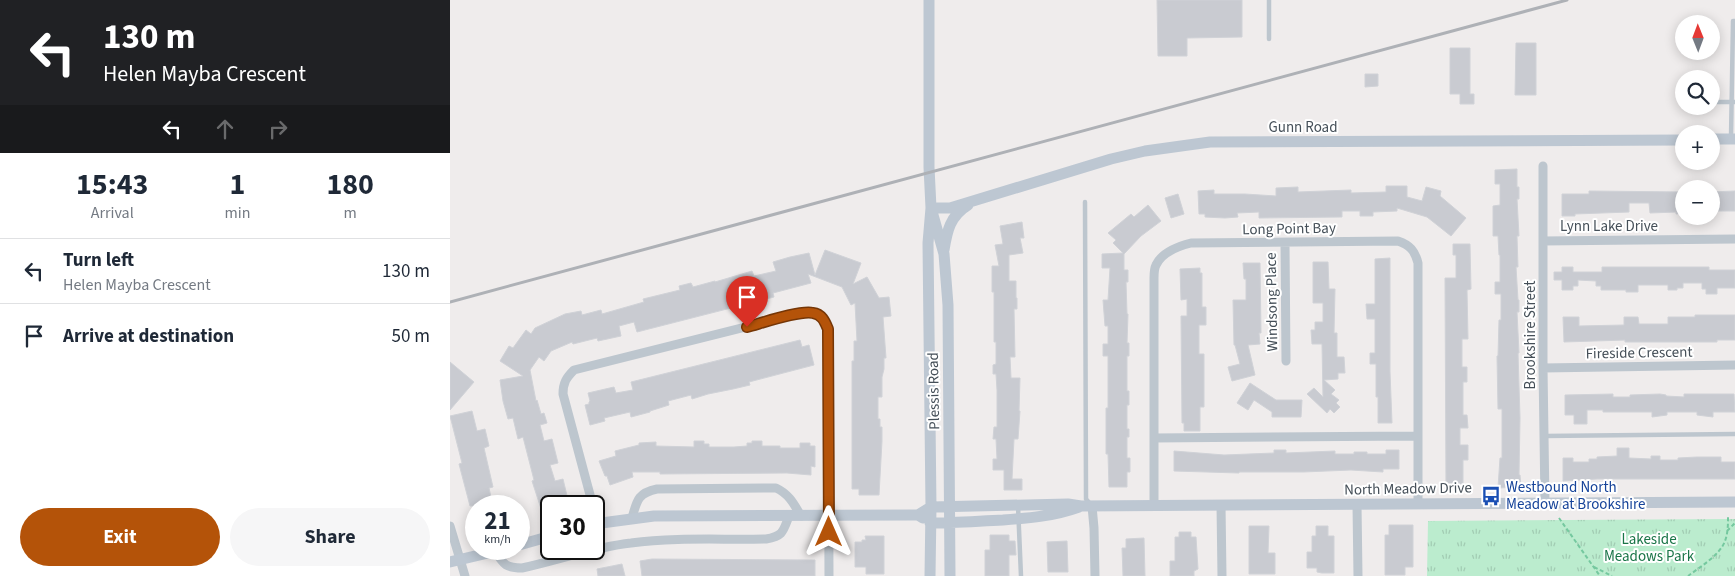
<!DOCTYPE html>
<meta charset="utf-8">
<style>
body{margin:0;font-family:"Source Sans 3",sans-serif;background:#f6f6f7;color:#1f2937;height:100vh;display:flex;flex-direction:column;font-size:19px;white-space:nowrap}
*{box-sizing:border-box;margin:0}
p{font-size:16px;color:#747a83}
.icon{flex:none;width:28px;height:28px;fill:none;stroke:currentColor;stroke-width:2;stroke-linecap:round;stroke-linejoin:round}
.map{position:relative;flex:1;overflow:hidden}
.sheet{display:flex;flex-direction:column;background:#fff;width:450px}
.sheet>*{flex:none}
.hud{background:#202124;color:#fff;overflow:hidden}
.needle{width:32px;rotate:359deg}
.fabs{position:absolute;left:1225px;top:15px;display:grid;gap:10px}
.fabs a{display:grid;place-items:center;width:45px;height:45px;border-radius:50%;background:#fff;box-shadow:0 2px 12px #0003;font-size:25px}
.speed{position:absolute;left:15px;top:495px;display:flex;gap:10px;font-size:25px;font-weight:700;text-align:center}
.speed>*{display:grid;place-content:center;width:65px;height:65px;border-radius:50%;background:#fff;box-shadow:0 2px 12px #0003;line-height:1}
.speed small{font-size:12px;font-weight:400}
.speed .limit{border:2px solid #111;border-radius:8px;background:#fff;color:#111}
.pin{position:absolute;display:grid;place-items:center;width:42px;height:42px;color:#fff;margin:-51px -21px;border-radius:50% 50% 50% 0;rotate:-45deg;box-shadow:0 0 5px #0007}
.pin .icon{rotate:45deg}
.me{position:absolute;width:55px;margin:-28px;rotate:0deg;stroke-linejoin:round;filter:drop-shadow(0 0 4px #0008)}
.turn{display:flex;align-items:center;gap:18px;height:105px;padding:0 20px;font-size:22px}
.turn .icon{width:65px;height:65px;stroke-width:2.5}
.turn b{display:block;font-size:35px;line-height:42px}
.lanes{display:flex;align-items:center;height:48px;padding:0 20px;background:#0003;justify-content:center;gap:25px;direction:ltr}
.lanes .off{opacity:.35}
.eta{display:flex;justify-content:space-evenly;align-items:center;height:85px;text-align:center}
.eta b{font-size:30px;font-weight:700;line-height:35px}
.primary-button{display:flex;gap:10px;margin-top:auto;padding:10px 20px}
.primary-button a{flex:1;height:58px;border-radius:30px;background:#b45309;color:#fff;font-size:20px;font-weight:700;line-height:58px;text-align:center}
.primary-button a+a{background:#f6f6f7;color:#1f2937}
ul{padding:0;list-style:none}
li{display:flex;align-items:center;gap:15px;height:65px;padding:0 20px;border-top:1px solid #e0e1e3}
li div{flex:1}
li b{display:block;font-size:19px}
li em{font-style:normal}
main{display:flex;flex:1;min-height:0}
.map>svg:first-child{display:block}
.grass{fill:url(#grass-tufts)}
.building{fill:#c9cbd1;stroke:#d0d2d7}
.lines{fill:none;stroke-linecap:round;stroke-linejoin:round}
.path{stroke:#75c89f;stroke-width:2;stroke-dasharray:4 2.5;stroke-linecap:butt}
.lane{stroke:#bdc6ce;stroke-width:4.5}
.street{stroke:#bdc6ce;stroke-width:9}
.secondary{stroke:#bdc7d2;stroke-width:11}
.rail{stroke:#aeb1b6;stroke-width:3}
.route-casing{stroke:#753606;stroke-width:12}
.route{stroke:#b45309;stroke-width:9}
.labels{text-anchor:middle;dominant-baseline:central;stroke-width:4;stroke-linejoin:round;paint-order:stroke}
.street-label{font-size:15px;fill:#454f58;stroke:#fff}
.transit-label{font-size:15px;fill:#164399;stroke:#fff;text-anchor:start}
.park-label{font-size:15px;fill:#1a7548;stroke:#fff}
</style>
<main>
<section class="sheet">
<div class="hud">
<div class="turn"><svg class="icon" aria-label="left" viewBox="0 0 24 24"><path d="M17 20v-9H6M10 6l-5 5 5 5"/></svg><div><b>130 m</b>Helen Mayba Crescent</div></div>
<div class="lanes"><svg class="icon" aria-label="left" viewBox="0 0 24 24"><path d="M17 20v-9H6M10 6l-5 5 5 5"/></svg><svg class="icon off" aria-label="ahead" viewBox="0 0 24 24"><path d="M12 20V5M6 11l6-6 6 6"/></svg><svg class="icon off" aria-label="right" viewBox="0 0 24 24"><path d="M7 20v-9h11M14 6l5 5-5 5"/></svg></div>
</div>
<div class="eta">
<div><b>15:43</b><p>Arrival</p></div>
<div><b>1</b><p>min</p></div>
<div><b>180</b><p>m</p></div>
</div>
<ul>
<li><svg class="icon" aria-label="left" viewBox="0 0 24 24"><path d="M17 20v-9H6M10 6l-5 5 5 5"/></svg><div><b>Turn left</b><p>Helen Mayba Crescent</p></div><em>130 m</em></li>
<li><svg class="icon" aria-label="arrive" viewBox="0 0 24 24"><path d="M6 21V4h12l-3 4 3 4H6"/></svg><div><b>Arrive at destination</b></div><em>50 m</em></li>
</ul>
<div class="primary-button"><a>Exit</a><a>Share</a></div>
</section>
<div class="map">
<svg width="1285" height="576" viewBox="0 0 1285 576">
<defs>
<pattern id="grass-tufts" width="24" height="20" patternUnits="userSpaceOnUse" patternTransform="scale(1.25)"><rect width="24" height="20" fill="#bbecce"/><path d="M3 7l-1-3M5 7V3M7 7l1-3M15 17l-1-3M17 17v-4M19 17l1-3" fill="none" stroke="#a2ccb3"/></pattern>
</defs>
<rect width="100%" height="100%" fill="#efecec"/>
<path class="grass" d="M1285,519V576H977L978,521Z"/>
<path class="building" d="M707,0H792V37L737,38V56H708Z
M1066,43H1086V95H1065Z
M1000,48H1020V94H1024V104H1010V94H1000Z
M915,74H928V86L915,87Z
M1067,169V187H1069V199H1067L1069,236H1067L1068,267H1066L1068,300H1069V312H1067L1069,353H1068L1070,418L1069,475H1070L1071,487L1048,488L1050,458H1052V409H1048L1047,356H1048L1049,320H1051V294H1045V282H1050V255H1049L1048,236H1043V206L1050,205V184H1045V170Z
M936,186H957V197L972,201L976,187L991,191L990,196L1016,218L1001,236L977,217L947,208V211L923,212V216H910V211H892V217L809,218V212L787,213L788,217L775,218L755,217V214H749L748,191L764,190V194H795L826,196V188L848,187V192L901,190V193L936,192Z
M1139,191L1234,192V213L1226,214V212L1200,213L1199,203H1179V212L1125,214V216H1112V194H1139Z
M1285,191V211H1261V192Z
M728,194L734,214L721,218L715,198Z
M698,205L711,221L691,236L674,254V270H678V282H676L677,314H678L677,343H679V356H677V391H679V405H677V429H679V437H677V458H680V472H677V487H659L658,454H656V408H658V356H653V344H658V326H655L653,300H658L660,268H652V254L673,253L663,243L666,240L658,233L681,214L684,217Z
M572,222L574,238H570L573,253L559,255V281H566V298H567V309H564L565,357H560L561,378H570L569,411H570L568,439H564L562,479H572V490H554V470H543V459H547L546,439H543L544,427H547V390L546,374H543V365L546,364V342H544V292H542V266H549L545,245L553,244L550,226Z
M1003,244H1020L1021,289L1017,290L1018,339H1012V367H1017V382H1013V415H1017L1018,428H1010V445H1018V460H1013V485H1007L1008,488H996L995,278H1006V255H1003Z
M375,250L411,263L403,284L417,277L429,298L439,297L441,316L433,317L436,358H434V369L432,377V397H428V419H430V427H432V441L429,495H409V489H402V361H404V341H407L405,303L401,305L392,287L358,274L361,283L323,293L324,297L187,332L184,322L169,326L171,336L148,341L147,338L123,344L122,342L101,351L94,361L89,357L80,370L86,401L87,400L91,414L94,413L97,423L90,425L94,441L102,439L108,463L100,465L105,481L113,479L119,504L110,506H101V516L94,518L82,481L84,480L73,437L68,439L63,418L58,419L53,401L50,380L73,376L50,361L59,346L63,348L76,330L81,334L85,328L115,314L131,311L132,315L151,310L152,314L194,302L193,299L230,290L229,286L241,283L243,287L265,281V282L302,271L304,276L326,271L323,262L340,257L359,253L365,275Z
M940,258V372L942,423H928V397H926V364H920V353H925V319H917L916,304H925V259Z
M863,262H878L879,289H885L884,333H887V357H894L895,373H888V379L874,380L885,390L881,394L889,400L886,403L890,407L884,413L880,409L877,413L857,394L864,388L873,397L872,344H862L861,330H865V322H873V303H863Z
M793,263H810L811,333H809L810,344L798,345L805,375L782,381L778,367L790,364L785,345H784L783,300H796V279H794Z
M1112,267H1123V272H1152V267H1259V270H1285V288H1267V294H1256V289H1252V283H1233V288H1227V290H1218V285H1188V292H1176V290H1151V286H1146V281L1128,280V286H1123V290H1112V280H1104V272H1112Z
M750,268V273H752V307H756V325H749V354H754V407H750V431H734V423H732L731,316H737V299L731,300L730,269Z
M1245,315H1285V340H1267V342H1175V340L1114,342L1113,317H1129V326L1174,325V317H1188L1189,324H1218V317H1245Z
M350,340L352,347L359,345L364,365L299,382L300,385L283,389L258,394L242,399L241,395L218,401L219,405L200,411V412L181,417L180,412L154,418L155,421L140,425L135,405L139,404V402L140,401L138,393L164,387L166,393L183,390L181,382Z
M0,362L24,382L0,410Z
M800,383L826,400H852L851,417H822V412L804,400L798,410L787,403Z
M1163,394V397H1180V395L1210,394L1216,395V396L1234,397V394H1284L1285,412H1263V417L1247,415V412H1217V415L1202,417V412H1153V410H1137V424H1124V415H1115V395Z
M22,411L27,431L35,429L39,446L34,448L43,487L39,488L43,506H20L9,464L12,463L0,416Z
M244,441H254V444H259V447H284L297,446V443H302V441H312V446H330V448H350V443H360V446H365V467L361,466V475L337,473L210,474V472H182L183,477L160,485L157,476H155L149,461L166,456L165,451L189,445V443L206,442V446L244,447Z
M1167,448H1179V458L1201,459V456H1210V460H1228V458L1247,457H1271V462H1285V479H1147L1113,481V458H1123V462H1139V459H1147V457L1167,456Z
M824,450H836V453L885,451V454H904V452H917V454H936V450H949V469H933V472L901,470L853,472H789V473L724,471V451L774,455L824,453Z
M939,525H963V567H955V575H935V535H939Z
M799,526H819L818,553H825V574H799Z
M866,526H878V536H884V573H872L867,572V568H857V552H862V536H866Z
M729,532H741V537H746L748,569L744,571V576H720V561H725V537H729Z
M540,535H559V541H565L566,555H559V576H535V550H540Z
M415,536H434V574H416V567H405V542H412V540H416Z
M694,538L695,576H673L672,548H676V539Z
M617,541L618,572H598L597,542Z
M202,559L365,560V576H192L190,561Z
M172,564L175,576H148L147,569Z"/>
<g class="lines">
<path class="path" d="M1109,518L1150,576
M1277,531L1285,523
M1144,567L1162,576
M1238,576C1250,567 1270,555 1275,541C1278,533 1278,524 1278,517"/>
<path class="lane" d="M819,39V0
M1262,102H1285
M1281,138L1283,21H1285
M635,202L636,499L641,505
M1094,436L1285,434
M568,506L571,576"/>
<path class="street" d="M1093,166V368L1095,503
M1093,241L1285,239
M835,243L836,361
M1093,368L1285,365
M704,438L967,436
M704,505V278C704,274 704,269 706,265C712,252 729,246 741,243L948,241C960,245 965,251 968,263V504
M771,505L772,576
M907,505L908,576
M143,506L113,394C113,383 116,378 124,370L355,312C368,313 373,317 378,329L379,576
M642,506L644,528L645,576
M182,518C187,500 188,493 207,489L326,488C339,494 344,504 351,516
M0,526L15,576
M45,551C54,565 56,568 72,568C109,560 144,547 181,543C226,537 271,540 316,539C333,536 333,532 339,516"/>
<path class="secondary" d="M479,0V167L481,208L478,243L481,507L480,576
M1261,139H1285
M481,208H500L661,159L695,151L760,142L1234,140
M483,215L494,254L498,305L500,576
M494,250C497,231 500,216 518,205
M468,515L481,507L618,504L631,506L1285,502
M480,523C504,523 529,521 553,520C580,518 604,516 629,507
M144,524L204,516L462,515H468L473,518
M69,545L101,536
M0,562L55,549"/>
<path class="rail" d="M0,302L1117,0"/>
</g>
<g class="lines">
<defs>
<path id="route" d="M297,327C312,323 350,310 363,313C372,314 375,322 378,329L379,532"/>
</defs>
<use href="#route" class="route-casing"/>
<use href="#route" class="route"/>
</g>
<defs>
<symbol id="bus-bare" viewBox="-9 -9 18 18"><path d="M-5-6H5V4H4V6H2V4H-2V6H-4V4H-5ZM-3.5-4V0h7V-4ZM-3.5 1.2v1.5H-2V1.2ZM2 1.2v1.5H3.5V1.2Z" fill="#1a4fb4" stroke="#fff" stroke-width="2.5" paint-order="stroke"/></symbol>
</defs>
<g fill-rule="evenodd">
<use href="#bus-bare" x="1027" y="482" width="28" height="28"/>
</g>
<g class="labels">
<g class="street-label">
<text x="853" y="127">Gunn Road</text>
<text x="1159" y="226">Lynn Lake Drive</text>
<text transform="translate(839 229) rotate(-1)">Long Point Bay</text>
<text transform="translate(822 302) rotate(-91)">Windsong Place</text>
<text transform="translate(1080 335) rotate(-90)">Brookshire Street</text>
<text transform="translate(1189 353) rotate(-1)">Fireside Crescent</text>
<text transform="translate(484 391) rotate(-91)">Plessis Road</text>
<text transform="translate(958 489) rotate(-1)">North Meadow Drive</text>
</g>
<g class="transit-label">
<text x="1056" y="487">Westbound North<tspan x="1056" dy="17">Meadow at Brookshire</tspan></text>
</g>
<g class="park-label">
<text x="1199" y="539">Lakeside<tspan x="1199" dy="17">Meadows Park</tspan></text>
</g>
</g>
</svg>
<div class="fabs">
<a><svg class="needle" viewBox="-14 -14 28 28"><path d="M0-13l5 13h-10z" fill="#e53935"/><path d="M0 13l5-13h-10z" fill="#747a83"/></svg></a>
<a><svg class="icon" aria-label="search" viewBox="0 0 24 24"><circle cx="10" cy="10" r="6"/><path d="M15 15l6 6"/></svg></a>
<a>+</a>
<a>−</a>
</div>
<div class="speed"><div>21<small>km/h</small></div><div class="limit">30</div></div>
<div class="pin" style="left:297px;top:327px;background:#d93025"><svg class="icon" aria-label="arrive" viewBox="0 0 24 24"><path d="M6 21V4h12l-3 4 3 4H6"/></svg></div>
<svg class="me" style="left:379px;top:532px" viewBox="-20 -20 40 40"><path d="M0-17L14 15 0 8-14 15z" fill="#b45309" stroke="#fff" stroke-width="4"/></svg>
</div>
</main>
